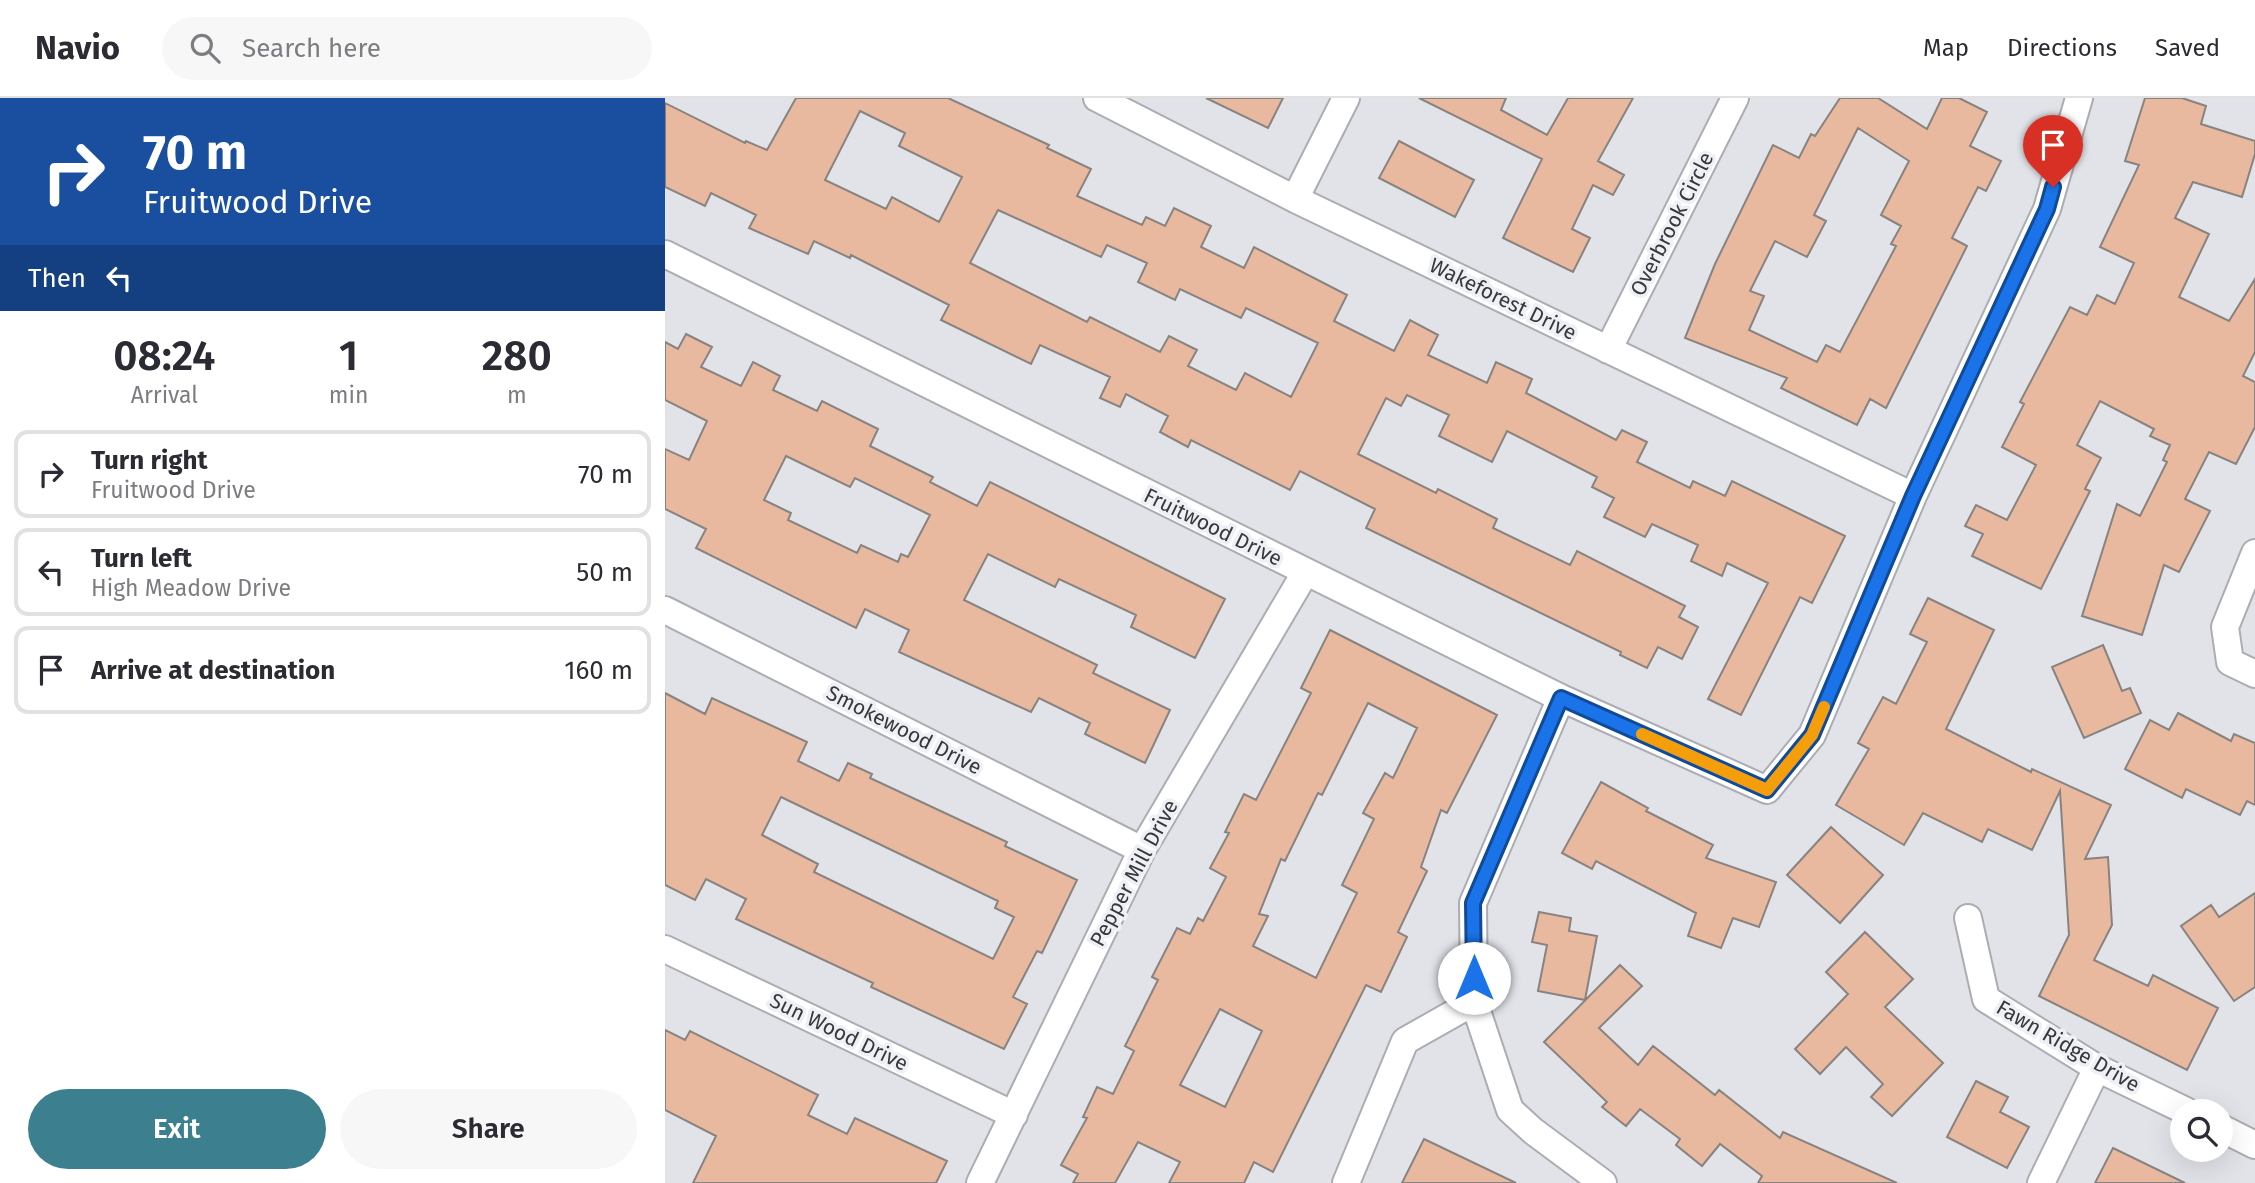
<!DOCTYPE html>
<style>
body{margin:0;font-family:"Fira Sans",sans-serif;background:#f7f7f7;color:#2b2b33;height:100vh;display:flex;flex-direction:column;font-size:26px;white-space:nowrap}
*{box-sizing:border-box;margin:0}
p{font-size:23px;color:#7c7c81}
.icon{flex:none;width:38px;height:38px;fill:none;stroke:currentColor;stroke-width:2;stroke-linecap:round;stroke-linejoin:round}
.map{position:relative;flex:1;overflow:hidden}
.details{display:flex;flex-direction:column;background:#fff;width:665px}
.details>*{flex:none}
.hud{background:#1a4fa0;color:#fff;overflow:hidden}
.controls{position:absolute;left:1505px;top:1001px;display:grid;gap:14px}
.controls a{display:grid;place-items:center;width:63px;height:63px;border-radius:50%;background:#fff;box-shadow:0 7px 28px #0002;font-size:35px}
.pin{position:absolute;display:grid;place-items:center;width:60px;height:60px;color:#fff;margin:-72px -30px;border-radius:50% 50% 50% 0;rotate:-45deg;box-shadow:0 0 7px #0007}
.pin .icon{rotate:45deg}
.me{position:absolute;width:77px;margin:-38px;rotate:0deg;stroke-linejoin:round;filter:drop-shadow(0 0 5px #0008)}
.turn{display:flex;align-items:center;gap:24px;height:147px;padding:0 28px;font-size:32px}
.turn .icon{width:91px;height:91px;stroke-width:2.5}
.turn b{display:block;font-size:49px;line-height:60px}
.then{display:flex;align-items:center;height:66px;padding:0 28px;background:#0003;gap:14px;font-size:26px}
.eta{display:flex;justify-content:space-evenly;align-items:center;height:119px;text-align:center}
.eta b{font-size:42px;font-weight:600;line-height:49px}
.action{display:flex;gap:14px;margin-top:auto;padding:14px 28px}
.action a{flex:1;height:80px;border-radius:42px;background:#3c7f8f;color:#fff;font-size:28px;font-weight:600;line-height:80px;text-align:center}
.action a+a{background:#f7f7f7;color:#2b2b33}
ul{padding:0;list-style:none}
li{display:flex;align-items:center;gap:21px;height:88px;margin:0 14px 10px;padding:0 14px;border:4px solid #e1e1e2;border-radius:14px}
li div{flex:1}
li b{display:block;font-size:26px}
li em{font-style:normal}
header{display:flex;align-items:center;gap:42px;box-sizing:border-box;height:98px;padding:0 35px;background:#fff;border-bottom:2px solid #e1e1e2}
header strong{font-size:33px}
nav{display:flex;gap:38px;margin-inline-start:auto;font-size:24px}
.search{width:490px;height:63px;background:#f7f7f7;display:flex;align-items:center;gap:18px;box-sizing:border-box;padding:0 24px;border-radius:38px;color:#7c7c81;font-size:26px}
main{display:flex;flex:1;min-height:0}
.map>svg:first-child{display:block}
.building{fill:#e8b99f;stroke:#898380;stroke-width:2;fill-rule:evenodd}
.lines{fill:none;stroke-linecap:round;stroke-linejoin:round}
.street-casing{stroke:#abadb3;stroke-width:30}
.street{stroke:#fff;stroke-width:26}
.route-casing{stroke:#114b97;stroke-width:18}
.route{stroke:#1a73e8;stroke-width:12}
.slow{stroke:#f59e0b;stroke-width:12}
.labels{text-anchor:middle;dominant-baseline:central;stroke-width:7;stroke-linejoin:round;paint-order:stroke}
.street-label{font-size:21px;fill:#37383a;stroke:#eef0f6}
</style>
<header>
<strong>Navio</strong>
<div class="search"><svg class="icon" aria-label="search" viewBox="0 0 24 24"><circle cx="10" cy="10" r="6"/><path d="M15 15l6 6"/></svg>Search here</div>
<nav><a>Map</a><a>Directions</a><a>Saved</a></nav>
</header>
<main>
<section class="details">
<div class="hud">
<div class="turn"><svg class="icon" aria-label="right" viewBox="0 0 24 24"><path d="M7 20v-9h11M14 6l5 5-5 5"/></svg><div><b>70 m</b>Fruitwood Drive</div></div>
<div class="then">Then<svg class="icon" aria-label="left" viewBox="0 0 24 24"><path d="M17 20v-9H6M10 6l-5 5 5 5"/></svg></div>
</div>
<div class="eta">
<div><b>08:24</b><p>Arrival</p></div>
<div><b>1</b><p>min</p></div>
<div><b>280</b><p>m</p></div>
</div>
<ul>
<li><svg class="icon" aria-label="right" viewBox="0 0 24 24"><path d="M7 20v-9h11M14 6l5 5-5 5"/></svg><div><b>Turn right</b><p>Fruitwood Drive</p></div><em>70 m</em></li>
<li><svg class="icon" aria-label="left" viewBox="0 0 24 24"><path d="M17 20v-9H6M10 6l-5 5 5 5"/></svg><div><b>Turn left</b><p>High Meadow Drive</p></div><em>50 m</em></li>
<li><svg class="icon" aria-label="arrive" viewBox="0 0 24 24"><path d="M6 21V4h12l-3 4 3 4H6"/></svg><div><b>Arrive at destination</b></div><em>160 m</em></li>
</ul>
<div class="action"><a>Exit</a><a>Share</a></div>
</section>
<div class="map">
<svg width="1590" height="1085" viewBox="0 0 1590 1085">
<rect width="100%" height="100%" fill="#e1e3e9"/>
<path class="building" d="M131,0H283L384,47L382,50L426,71L412,98L477,127L481,119L500,128L509,110L546,128L536,149L579,170L589,149L682,197L669,223L729,253L745,222L773,237L763,257L822,285L831,264L867,281L861,295L951,342L957,332L982,344L972,364L1025,390L1028,383L1060,398L1067,383L1180,438L1147,505L1135,499L1076,617L1043,601L1103,485L1062,465L1057,478L1026,463L1033,447L987,426L980,439L939,419L949,400L927,389L932,379L842,333L827,364L774,338L784,317L742,297L736,308L721,300L693,356L771,395L773,391L832,421L828,430L905,467L912,453L1020,508L1014,519L1033,529L1017,561L993,549L982,570L955,557L956,554L701,430L710,411L635,373L625,392L526,342L523,349L495,334L503,318L461,296L455,309L435,300L445,279L375,247L366,266L276,222L284,207L186,157L185,160L149,143L143,156L84,130L91,117L46,95L40,108L0,89V5L80,45L81,43L102,52ZM195,13L240,35L234,48L297,79L274,124L227,99L221,111L160,82ZM333,112L436,159L442,147L482,165L473,184L510,202L515,191L576,220L581,210L653,245L626,299L580,275L571,292L523,268L532,252L504,238L495,254L425,219L422,224L305,165Z
M541,0H618L603,30Z
M754,0H841L836,12L882,37L903,0H968L933,63L959,77L948,97L928,87L907,131L925,140L908,174L838,140L877,61Z
M1175,0H1213L1262,31L1277,0H1294L1322,14L1305,48L1336,63L1321,93L1313,89L1287,140L1302,148L1221,310L1205,301L1192,327L1116,290L1122,280L1020,240L1050,166L1108,47L1134,60L1146,36L1150,38ZM1193,30L1244,63L1216,117L1236,128L1226,146L1231,148L1175,254L1161,247L1152,264L1084,232L1099,198L1085,193L1110,143L1142,159L1161,123L1149,117Z
M1480,0H1517L1541,8L1536,26L1590,43V56L1577,99L1528,84L1510,120L1544,136L1514,199L1564,223L1590,181V254L1578,278L1590,284V329L1571,366L1544,354L1520,401L1545,413L1514,474L1499,467L1477,537L1417,518L1452,406L1475,418L1502,364L1498,362L1505,347L1485,338L1489,331L1435,303L1412,347L1436,360L1420,391L1425,393L1376,491L1307,458L1318,436L1300,428L1311,407L1342,422L1371,367L1337,349L1359,306L1355,304L1405,209L1422,217L1432,197L1450,206L1469,165L1435,149L1474,67L1460,63Z
M734,43L809,82L790,119L714,80Z
M21,236L47,249L36,269L76,288L88,264L115,278L108,292L152,313L157,303L213,331L205,348L268,379L265,384L312,408L325,384L560,501L530,560L466,529L471,517L394,481L390,489L323,456L299,502L432,567L428,575L505,612L480,665L420,636L425,625L374,600L366,614L234,554L244,532L200,511L191,530L31,450L41,431L0,411V351L24,362L42,323L0,302V244L13,251ZM121,358L185,389L190,380L265,417L243,459L236,456L233,464L196,447L192,455L123,422L126,415L99,402Z
M1263,500L1329,532L1281,631L1366,674L1367,671L1446,707L1420,761L1443,759L1447,827L1429,862L1483,888L1488,877L1553,910L1522,972L1374,898L1404,837L1395,693L1367,752L1323,731L1317,744L1258,715L1239,747L1171,707L1204,651L1193,645L1218,599L1231,606L1262,544L1245,536Z
M665,532L832,617L782,715L776,712L756,769L762,773L733,834L742,839L716,894L701,887L608,1074L589,1064L579,1085H504L515,1064L473,1044L450,1085H408L413,1076L396,1067L422,1020L418,1019L432,989L448,996L469,953L460,948L493,882L487,879L512,830L525,836L533,820L538,823L561,779L545,770L564,735L560,734L579,696L591,702L646,595L636,590ZM703,605L752,630L728,680L720,675L698,715L709,721L677,787L692,795L651,880L588,848L603,818L594,816L616,761L620,763L653,695L657,697ZM555,911L597,933L560,1009L515,987Z
M1438,547L1457,593L1465,590L1476,615L1419,640L1387,569Z
M0,595L40,616L47,600L142,644L133,663L174,683L183,665L207,676L205,680L342,744L340,748L412,782L377,855L372,853L348,899L362,906L339,951L206,889L208,885L71,821L81,801L41,781L30,802L0,787ZM116,699L333,803L330,810L349,819L328,861L149,774L153,766L97,737Z
M1513,615L1566,643L1569,636L1590,645V707L1582,703L1575,717L1521,691L1517,700L1460,671L1485,622L1504,632Z
M936,684L983,710L981,713L1048,747L1041,760L1111,784L1094,829L1068,820L1056,850L1023,838L1031,815L931,763L927,771L897,755Z
M1166,729L1218,777L1175,825L1122,777Z
M1590,795V889L1569,903L1516,828L1546,807L1554,819Z
M874,814L906,820L904,833L932,838L920,902L873,893L882,847L867,844Z
M1200,834L1248,881L1220,909L1278,965L1227,1018L1206,999L1218,986L1181,949L1155,976L1130,951L1183,896L1161,874Z
M955,867L977,888L934,930L973,967L988,948L1050,997L1054,992L1115,1040L1118,1034L1232,1085H1093L1097,1078L1055,1046L1037,1068L1011,1047L1015,1041L975,1011L961,1028L937,1009L942,1004L879,944Z
M0,932L20,942L25,933L153,997L143,1017L182,1036L190,1020L282,1063L271,1085H28L51,1038L0,1012Z
M1311,983L1343,999L1335,1014L1364,1029L1342,1070L1282,1039Z
M759,1041L851,1085H737Z
M1448,1050L1520,1085H1430Z"/>
<g class="lines">
<defs>
<path id="street" d="M432,0L630,101L1248,398
M630,101L681,0
M0,156L896,600L1102,692L1147,637L1248,398L1382,111L1414,0
M943,252L1070,0
M1590,455L1560,529L1565,564L1590,576
M0,512L477,752
M896,600L808,805L809,904L845,1012L868,1033L938,1085
M1303,820L1321,901L1432,970L1521,1013
M0,851L349,1017
M1556,1030L1590,1047
M315,1085L477,752L640,475
M681,1085L740,943L809,904
M1376,1085L1432,970"/>
</defs>
<use href="#street" class="street-casing"/>
<use href="#street" class="street"/>
</g>
<g class="lines">
<defs>
<path id="route" d="M809,880L808,805L896,600L1102,692L1147,637L1248,398L1382,111L1388,89"/>
</defs>
<use href="#route" class="route-casing"/>
<use href="#route" class="route"/>
<path class="slow" d="M977,636L1102,692L1147,637L1159,609"/>
</g>
<g class="labels">
<g class="street-label">
<text transform="translate(1007 126) rotate(-63)">Overbrook Circle</text>
<text transform="translate(838 201) rotate(26)">Wakeforest Drive</text>
<text transform="translate(548 429) rotate(26)">Fruitwood Drive</text>
<text transform="translate(239 632) rotate(27)">Smokewood Drive</text>
<text transform="translate(469 775) rotate(-62)">Pepper Mill Drive</text>
<text transform="translate(174 934) rotate(26)">Sun Wood Drive</text>
<text transform="translate(1403 948) rotate(30)">Fawn Ridge Drive</text>
</g>
</g>
</svg>
<div class="controls">
<a><svg class="icon" aria-label="search" viewBox="0 0 24 24"><circle cx="10" cy="10" r="6"/><path d="M15 15l6 6"/></svg></a>
</div>
<div class="pin" style="left:1388px;top:89px;background:#d93025"><svg class="icon" aria-label="arrive" viewBox="0 0 24 24"><path d="M6 21V4h12l-3 4 3 4H6"/></svg></div>
<svg class="me" style="left:809px;top:880px" viewBox="-20 -20 40 40"><circle r="19" fill="#fff"/><path d="M0-13L10 11 0 6-10 11z" fill="#1a73e8"/></svg>
</div>
</main>
